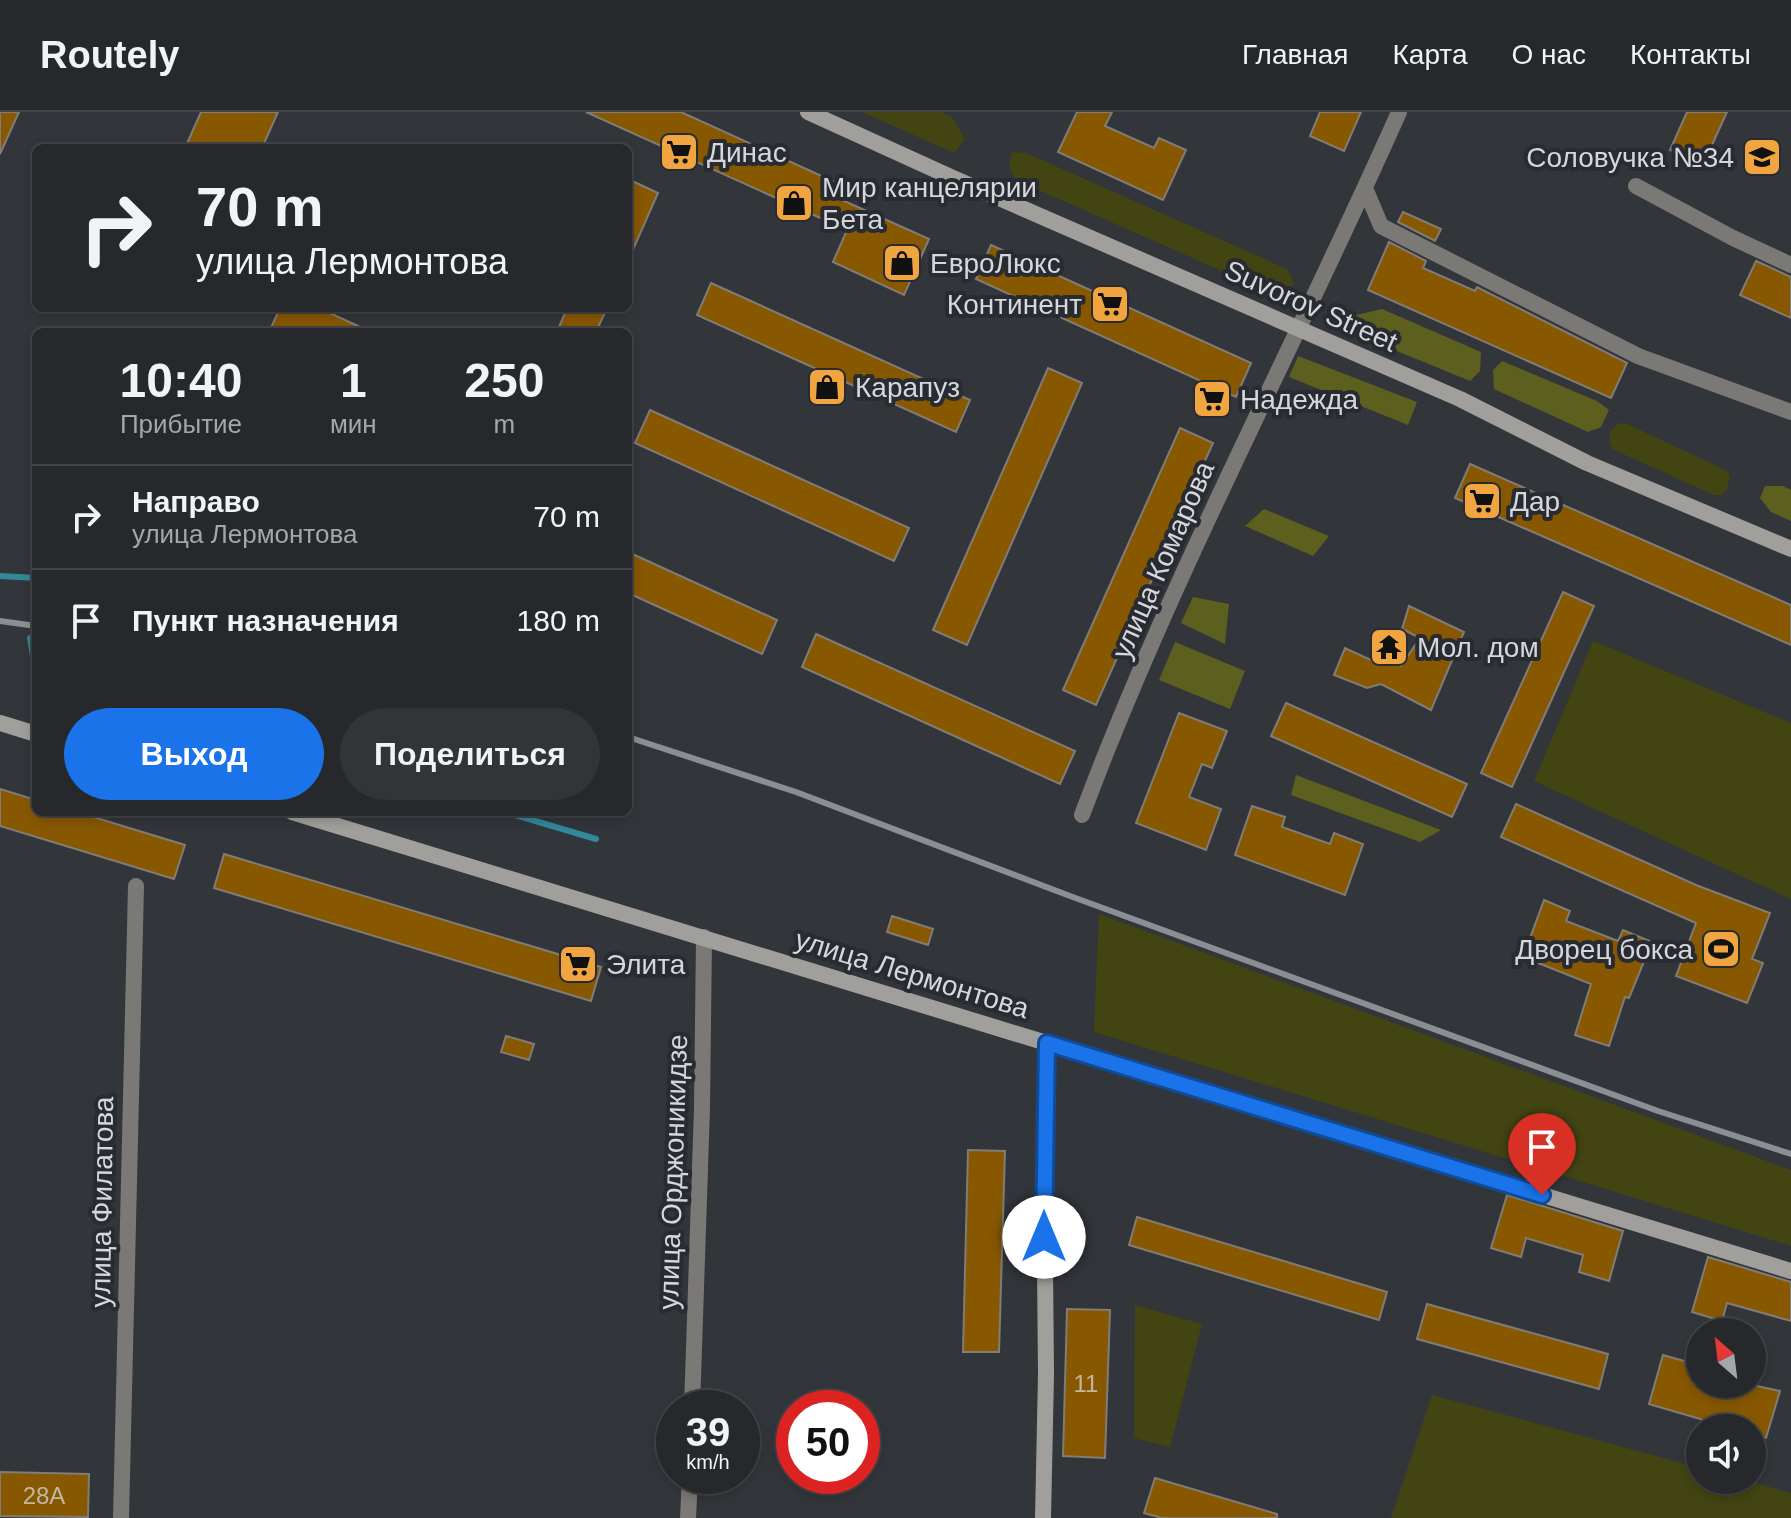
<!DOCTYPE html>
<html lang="ru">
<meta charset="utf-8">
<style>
body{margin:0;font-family:Helvetica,sans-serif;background:#323438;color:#f1f3f6;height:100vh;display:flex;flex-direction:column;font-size:30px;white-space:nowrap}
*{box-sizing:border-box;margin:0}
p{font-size:26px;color:#a4a6a9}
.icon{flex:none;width:44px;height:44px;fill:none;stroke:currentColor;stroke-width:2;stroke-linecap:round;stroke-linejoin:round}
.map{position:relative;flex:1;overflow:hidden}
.sheet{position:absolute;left:32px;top:216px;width:600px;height:488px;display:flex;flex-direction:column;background:#26282c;border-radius:12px;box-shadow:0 4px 12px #0003,0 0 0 2px #424448}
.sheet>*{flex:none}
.hud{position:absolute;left:32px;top:32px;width:600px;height:168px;border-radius:12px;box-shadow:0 4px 12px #0003,0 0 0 2px #424448;background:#26282c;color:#f1f3f6;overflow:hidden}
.needle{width:52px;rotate:332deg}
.controls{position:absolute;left:1686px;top:1206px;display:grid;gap:16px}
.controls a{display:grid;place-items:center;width:80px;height:80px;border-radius:50%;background:#26282c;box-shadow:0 4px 12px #0003,0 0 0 2px #424448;font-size:40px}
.speed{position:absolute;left:656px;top:1278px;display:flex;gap:16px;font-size:40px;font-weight:700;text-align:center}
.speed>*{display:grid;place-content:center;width:104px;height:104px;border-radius:50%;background:#26282c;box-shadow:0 4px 12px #0003,0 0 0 2px #424448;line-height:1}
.speed small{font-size:20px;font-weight:400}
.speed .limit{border:12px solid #d22;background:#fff;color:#111}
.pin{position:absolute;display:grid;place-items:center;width:68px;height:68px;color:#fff;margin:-82px -34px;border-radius:50% 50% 50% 0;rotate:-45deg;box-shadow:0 0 8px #0007}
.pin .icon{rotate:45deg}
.me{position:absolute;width:88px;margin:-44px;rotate:0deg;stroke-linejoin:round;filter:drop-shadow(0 0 6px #0008)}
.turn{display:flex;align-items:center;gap:28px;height:168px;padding:0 32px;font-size:36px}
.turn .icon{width:104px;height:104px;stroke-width:2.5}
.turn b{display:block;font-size:56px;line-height:68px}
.eta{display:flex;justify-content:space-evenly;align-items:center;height:136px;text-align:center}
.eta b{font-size:48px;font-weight:600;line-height:56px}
.action{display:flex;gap:16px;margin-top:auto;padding:16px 32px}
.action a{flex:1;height:92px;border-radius:48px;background:#1a73e8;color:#fff;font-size:32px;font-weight:600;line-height:92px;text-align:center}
.action a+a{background:#323438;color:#f1f3f6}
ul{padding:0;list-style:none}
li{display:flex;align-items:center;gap:24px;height:104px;padding:0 32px;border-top:2px solid #424448}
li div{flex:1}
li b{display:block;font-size:30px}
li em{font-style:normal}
header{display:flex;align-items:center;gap:48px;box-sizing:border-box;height:112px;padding:0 40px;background:#26282c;border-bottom:2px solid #424448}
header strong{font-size:38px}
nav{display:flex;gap:44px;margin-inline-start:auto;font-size:28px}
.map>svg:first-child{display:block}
.green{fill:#424412}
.forest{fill:#5d5f1f}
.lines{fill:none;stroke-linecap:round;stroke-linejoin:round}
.stream{stroke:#31899a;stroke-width:6}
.building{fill:#875800;stroke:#817c77;stroke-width:2}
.street{stroke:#7b7976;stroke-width:16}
.secondary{stroke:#a19f9b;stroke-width:16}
.rail{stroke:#8b8e92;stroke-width:6}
.route-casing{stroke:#114b97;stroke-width:20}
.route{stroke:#1a73e8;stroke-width:14}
.labels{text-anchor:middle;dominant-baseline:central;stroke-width:8;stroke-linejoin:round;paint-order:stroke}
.number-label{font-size:24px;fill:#c2b7a4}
.poi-label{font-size:28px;fill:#d5d7da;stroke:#282b31;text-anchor:start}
.street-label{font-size:28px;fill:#d5d7da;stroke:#282b31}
</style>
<header>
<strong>Routely</strong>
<nav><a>Главная</a><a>Карта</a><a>О нас</a><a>Контакты</a></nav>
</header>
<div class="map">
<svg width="1791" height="1406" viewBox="0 0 1791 1406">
<rect width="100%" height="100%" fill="#32363b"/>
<path class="green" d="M862,0H941L952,5L965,27L954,41Z
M1012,40L1026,41L1287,157L1294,171L1283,186L1016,68L1009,54Z
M1620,311L1627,312L1726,358L1730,364L1727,378L1721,383H1714L1612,337C1607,326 1609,317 1620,311Z
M1593,529L1791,611V787L1534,669Z
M1099,802L1791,1058V1134L1094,920Z
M1135,1193L1202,1212L1170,1335L1134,1326Z
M1432,1283L1700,1356V1368H1744L1791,1381V1406H1391Z"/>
<path class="forest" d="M1382,197L1481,240L1480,259L1470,269L1363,225L1350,212L1352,204Z
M1298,244L1417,290L1408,313L1289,265Z
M1502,249L1597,289L1609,298L1601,315L1588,320L1494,277L1493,258Z
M1765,374H1783L1791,378V409L1771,400L1760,386Z
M1264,397L1329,424L1313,444L1245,414Z
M1193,485L1229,492L1225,532L1181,511Z
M1175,530L1245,559L1230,597L1159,568Z
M1296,663L1441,718L1420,730L1291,683Z"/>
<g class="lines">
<path class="stream" d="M0,464L36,466
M35,494L36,484
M30,526L33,544L36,546
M505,700L596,727"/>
</g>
<path class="building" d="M0,0H19L0,42Z
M201,0H278L262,36H185Z
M586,0H681L848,76L842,88L929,127L904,183L833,150L847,118Z
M1077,0H1112L1105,14L1154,36L1159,26L1186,38L1163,88L1058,40Z
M1320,0H1361L1344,39L1310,24Z
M1687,0H1727L1703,53L1670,38Z
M628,67L658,81L628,149Z
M1403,100L1441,117L1435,129L1398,110Z
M1389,130L1426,149L1423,156L1475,179L1477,175L1627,251L1611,286L1368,178Z
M991,133L1251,251L1236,285L976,167Z
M1756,149L1791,165V206L1740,183Z
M711,171L970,288L956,320L697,203Z
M280,196H319L371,220H269Z
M567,196H607L596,220H557Z
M1048,256L1082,271L967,533L933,518Z
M650,298L909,416L894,449L635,331Z
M1180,316L1213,331L1096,593L1063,578Z
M1470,352L1791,493V533L1455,386Z
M628,440L777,508L762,542L628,481Z
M1563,480L1594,494L1512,675L1481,661Z
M1409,494L1464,520L1431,598L1381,572L1367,576L1334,563L1345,536L1375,550L1384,545L1401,554L1420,526L1402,517Z
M816,522L1075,639L1060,672L802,555Z
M1286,591L1467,672L1452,705L1271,624Z
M1179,601L1227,619L1212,656L1202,652L1189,685L1221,697L1206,738L1136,711Z
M0,677L36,688V700H77L185,733L174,767L0,714Z
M1516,692L1696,773L1770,801L1752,847L1763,851L1747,891L1676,864L1696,811L1501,725Z
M1252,694L1285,705L1282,715L1330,732L1334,721L1363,732L1345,783L1235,743Z
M224,742L601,855L591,889L214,776Z
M1544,788L1570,799L1566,809L1618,829L1623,818L1652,830L1629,886L1625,885L1609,934L1575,923L1591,872L1523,845Z
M892,804L933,817L928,833L887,820Z
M506,924L534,932L529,948L501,940Z
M968,1038L1005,1039L999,1240H963Z
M1507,1083L1623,1119L1609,1169L1579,1160L1583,1143L1526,1126L1521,1145L1491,1136Z
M1137,1105L1387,1180L1379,1208L1129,1133Z
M1708,1145L1791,1170V1209L1727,1191L1722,1209L1692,1200Z
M1427,1192L1608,1242L1599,1277L1417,1227Z
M1067,1197L1110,1198L1105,1346L1063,1344Z
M1663,1243L1698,1253L1694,1267L1700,1269V1272H1712L1745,1282L1748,1272L1780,1279L1766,1326L1752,1322V1316H1731L1649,1292Z
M0,1360L89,1362L88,1405L0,1404Z
M1155,1366L1277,1402V1406H1162L1144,1401Z"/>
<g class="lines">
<path class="street" d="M1636,74L1733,126L1791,153
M1365,76L1381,114L1638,244L1791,300
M1082,703C1172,462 1295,235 1399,0
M692,1296L702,996L704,825
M121,1406L136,774
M688,1406L690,1364"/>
<path class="secondary" d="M808,0L953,66L1460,287L1587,351L1791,437
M0,611L36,622
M292,700L1791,1159
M1043,1406L1046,1262L1044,1048L1047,931"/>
<path class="rail" d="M0,509L36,514
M628,625L796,680L1070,784L1658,999L1791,1042"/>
</g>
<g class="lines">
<defs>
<path id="route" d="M1044,1125L1047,931L1542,1083"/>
</defs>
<use href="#route" class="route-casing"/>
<use href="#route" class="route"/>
</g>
<defs>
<symbol id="supermarket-square" viewBox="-11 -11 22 22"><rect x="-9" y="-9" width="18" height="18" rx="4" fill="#f1a540" stroke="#282b31"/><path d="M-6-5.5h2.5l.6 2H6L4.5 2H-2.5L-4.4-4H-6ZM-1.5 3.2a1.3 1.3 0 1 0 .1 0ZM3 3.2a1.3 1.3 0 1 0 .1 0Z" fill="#111"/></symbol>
<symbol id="school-square" viewBox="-11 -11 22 22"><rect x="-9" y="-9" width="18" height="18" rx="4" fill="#f1a540" stroke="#282b31"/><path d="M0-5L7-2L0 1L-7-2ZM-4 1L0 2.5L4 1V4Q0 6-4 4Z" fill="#111"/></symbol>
<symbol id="shop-square" viewBox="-11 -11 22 22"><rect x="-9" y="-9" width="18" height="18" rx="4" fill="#f1a540" stroke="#282b31"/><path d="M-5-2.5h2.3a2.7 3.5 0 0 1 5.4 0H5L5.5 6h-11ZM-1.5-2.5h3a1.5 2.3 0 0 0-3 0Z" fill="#111"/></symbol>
<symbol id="temple-square" viewBox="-11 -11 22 22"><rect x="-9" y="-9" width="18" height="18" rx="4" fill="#f1a540" stroke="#282b31"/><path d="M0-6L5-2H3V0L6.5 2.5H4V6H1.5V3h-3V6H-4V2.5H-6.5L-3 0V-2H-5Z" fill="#111"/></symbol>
<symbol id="stadium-square" viewBox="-11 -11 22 22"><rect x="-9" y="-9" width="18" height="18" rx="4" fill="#f1a540" stroke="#282b31"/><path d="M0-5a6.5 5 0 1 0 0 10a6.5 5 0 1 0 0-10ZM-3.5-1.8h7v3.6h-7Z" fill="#111"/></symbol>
</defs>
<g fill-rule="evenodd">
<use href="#supermarket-square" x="657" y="18" width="44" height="44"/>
<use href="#school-square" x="1740" y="23" width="44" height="44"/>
<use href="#shop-square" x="772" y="69" width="44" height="44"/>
<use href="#shop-square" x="880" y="129" width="44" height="44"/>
<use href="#supermarket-square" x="1088" y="170" width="44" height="44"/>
<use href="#shop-square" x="805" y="253" width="44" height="44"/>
<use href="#supermarket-square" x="1190" y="265" width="44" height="44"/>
<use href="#supermarket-square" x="1460" y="367" width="44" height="44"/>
<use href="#temple-square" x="1367" y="513" width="44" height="44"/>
<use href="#stadium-square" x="1699" y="815" width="44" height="44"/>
<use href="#supermarket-square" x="556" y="830" width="44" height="44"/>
</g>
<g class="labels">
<g class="number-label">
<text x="1086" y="1271">11</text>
<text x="44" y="1383">28А</text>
</g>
<g class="poi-label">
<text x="707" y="40">Динас</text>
<text x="1734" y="45" text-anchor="end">Соловучка №34</text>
<text x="822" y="75">Мир канцелярии<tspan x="822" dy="32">Бета</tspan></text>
<text x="930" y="151">ЕвроЛюкс</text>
<text x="1082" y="192" text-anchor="end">Континент</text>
<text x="855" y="275">Карапуз</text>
<text x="1240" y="287">Надежда</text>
<text x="1510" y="389">Дар</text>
<text x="1417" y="535">Мол. дом</text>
<text x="1693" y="837" text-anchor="end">Дворец бокса</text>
<text x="606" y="852">Элита</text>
</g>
<g class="street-label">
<text transform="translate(1311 194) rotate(24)">Suvorov Street</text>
<text transform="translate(1163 448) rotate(-66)">улица Комарова</text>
<text transform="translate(912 862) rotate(17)">улица Лермонтова</text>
<text transform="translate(673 1060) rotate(-88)">улица Орджоникидзе</text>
<text transform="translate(102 1090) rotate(-89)">улица Филатова</text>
</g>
</g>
</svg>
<div class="controls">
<a><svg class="needle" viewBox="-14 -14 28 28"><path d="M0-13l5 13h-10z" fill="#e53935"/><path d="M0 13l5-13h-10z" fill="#a4a6a9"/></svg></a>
<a><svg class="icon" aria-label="sound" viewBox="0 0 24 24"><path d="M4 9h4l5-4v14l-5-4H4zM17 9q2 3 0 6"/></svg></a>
</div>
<div class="speed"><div>39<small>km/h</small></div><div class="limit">50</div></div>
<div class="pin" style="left:1542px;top:1083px;background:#d93025"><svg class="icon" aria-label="arrive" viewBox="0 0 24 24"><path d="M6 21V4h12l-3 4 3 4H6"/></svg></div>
<svg class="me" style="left:1044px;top:1125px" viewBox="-20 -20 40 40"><circle r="19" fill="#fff"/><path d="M0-13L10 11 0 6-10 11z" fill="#1a73e8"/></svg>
<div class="hud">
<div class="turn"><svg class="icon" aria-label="right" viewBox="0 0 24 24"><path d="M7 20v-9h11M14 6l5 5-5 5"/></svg><div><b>70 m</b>улица Лермонтова</div></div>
</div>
<section class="sheet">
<div class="eta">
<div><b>10:40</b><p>Прибытие</p></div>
<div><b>1</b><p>мин</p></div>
<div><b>250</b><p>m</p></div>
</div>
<ul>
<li><svg class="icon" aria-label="right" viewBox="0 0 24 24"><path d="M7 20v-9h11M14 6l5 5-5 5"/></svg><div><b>Направо</b><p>улица Лермонтова</p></div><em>70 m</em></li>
<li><svg class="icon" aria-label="arrive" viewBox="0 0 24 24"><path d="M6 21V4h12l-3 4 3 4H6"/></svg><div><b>Пункт назначения</b></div><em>180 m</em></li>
</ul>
<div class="action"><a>Выход</a><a>Поделиться</a></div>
</section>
</div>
